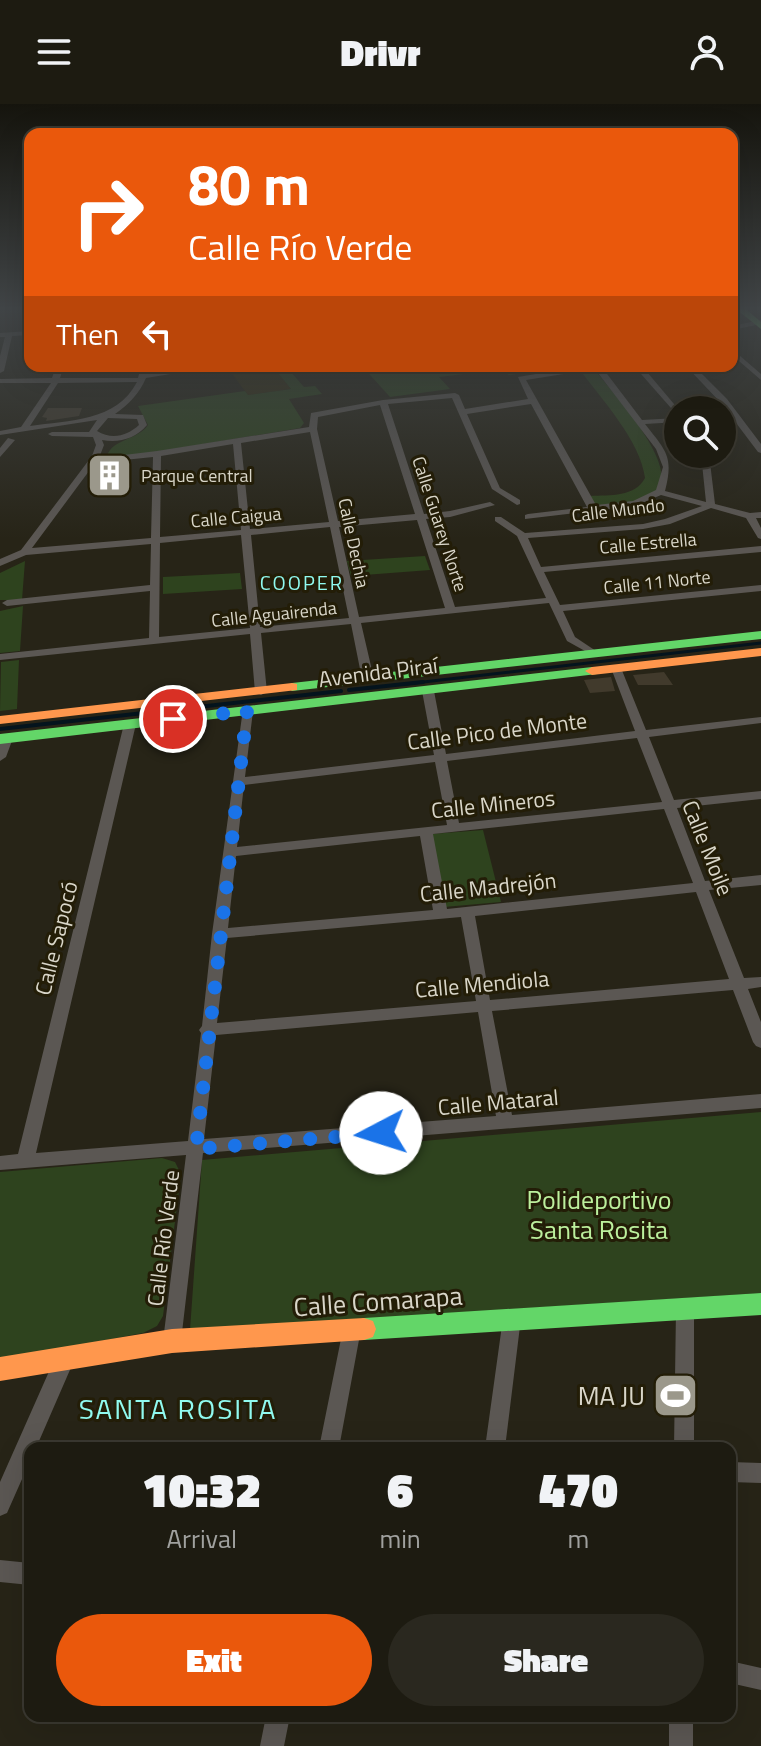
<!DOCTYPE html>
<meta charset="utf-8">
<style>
body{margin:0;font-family:"Titillium Web",sans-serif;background:#2a281f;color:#f1f3f6;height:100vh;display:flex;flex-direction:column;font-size:30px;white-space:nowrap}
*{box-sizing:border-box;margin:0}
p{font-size:26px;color:#a0a19f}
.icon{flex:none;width:44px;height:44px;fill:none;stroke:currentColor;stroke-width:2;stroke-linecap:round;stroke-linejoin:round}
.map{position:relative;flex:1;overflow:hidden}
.details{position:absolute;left:24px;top:1338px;width:712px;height:280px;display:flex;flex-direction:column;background:#1d1b11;border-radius:16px;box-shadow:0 8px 32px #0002,0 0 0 2px #3b3931}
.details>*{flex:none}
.top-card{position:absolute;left:24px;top:24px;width:714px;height:244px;border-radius:16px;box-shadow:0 8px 32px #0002,0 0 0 2px #3b3931;background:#ea580c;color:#fff;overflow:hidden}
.controls{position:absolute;left:664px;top:292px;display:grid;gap:16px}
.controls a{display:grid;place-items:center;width:72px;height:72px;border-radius:50%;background:#1d1b11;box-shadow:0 8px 32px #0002,0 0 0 2px #3b3931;font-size:40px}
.pin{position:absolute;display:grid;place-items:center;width:68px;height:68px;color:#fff;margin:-34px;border:4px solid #fff;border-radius:50%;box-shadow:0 2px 8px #0007}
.me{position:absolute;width:88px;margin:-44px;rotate:265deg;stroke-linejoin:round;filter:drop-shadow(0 0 6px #0008)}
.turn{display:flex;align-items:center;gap:28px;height:168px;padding:0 32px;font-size:36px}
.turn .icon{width:104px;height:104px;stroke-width:2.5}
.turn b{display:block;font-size:56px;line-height:68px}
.then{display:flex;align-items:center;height:76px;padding:0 32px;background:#0003;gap:16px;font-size:30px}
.eta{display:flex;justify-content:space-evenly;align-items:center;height:136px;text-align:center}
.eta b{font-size:48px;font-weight:800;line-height:56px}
.primary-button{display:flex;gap:16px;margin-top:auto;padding:16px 32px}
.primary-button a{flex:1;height:92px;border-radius:48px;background:#ea580c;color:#fff;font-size:32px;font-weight:800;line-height:92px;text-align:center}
.primary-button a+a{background:#2a281f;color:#f1f3f6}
header{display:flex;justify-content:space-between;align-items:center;height:104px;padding:0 32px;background:#1d1b11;font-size:36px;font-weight:800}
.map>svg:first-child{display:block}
.built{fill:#332d11}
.green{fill:#2e431e}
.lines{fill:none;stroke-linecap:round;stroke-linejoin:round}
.stream-far1{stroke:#04141d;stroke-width:3}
.stream{stroke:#04141d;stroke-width:4}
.building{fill:#413a2c}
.street{fill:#5b5753;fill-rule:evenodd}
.fast{fill:#63d668;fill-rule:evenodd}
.slow{fill:#ff974d;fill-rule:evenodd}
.route{stroke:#1a73e8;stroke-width:14;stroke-dasharray:0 25.2}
.labels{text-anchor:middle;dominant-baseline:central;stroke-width:6;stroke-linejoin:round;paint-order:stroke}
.far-poi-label{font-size:18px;fill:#d9d6c9;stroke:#231d07;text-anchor:start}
.far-street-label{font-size:18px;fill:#d9d6c9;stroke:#231d07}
.far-neighbourhood-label{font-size:20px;letter-spacing:2px;fill:#90faf0;stroke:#231d07}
.street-label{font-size:22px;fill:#d9d6c9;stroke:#231d07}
.near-park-label{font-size:26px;fill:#bcf09d;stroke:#231d07}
.near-street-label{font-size:26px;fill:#d9d6c9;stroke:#231d07}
.near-poi-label{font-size:26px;fill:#d9d6c9;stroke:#231d07;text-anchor:end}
.near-neighbourhood-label{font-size:28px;letter-spacing:2px;fill:#90faf0;stroke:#231d07}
</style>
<header><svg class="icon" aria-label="menu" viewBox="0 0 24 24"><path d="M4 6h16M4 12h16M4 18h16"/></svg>Drivr<svg class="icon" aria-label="person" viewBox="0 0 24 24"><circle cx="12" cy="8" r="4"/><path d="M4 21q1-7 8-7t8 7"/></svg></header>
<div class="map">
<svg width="761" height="1642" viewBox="0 0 761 1642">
<rect width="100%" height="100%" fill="#272417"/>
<path class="built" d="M273,262L291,285L248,291L227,263Z"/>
<path class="green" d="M362,262H553L556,265L509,271L498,266L439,273L450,285L390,293Z
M579,265H594C611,287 682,363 656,387C642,400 618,399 601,401L594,399L590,392C610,391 635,393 645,374C641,338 601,294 579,265Z
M290,267L304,283L315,282L322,290L289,295L304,319L300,324L120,354L107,352C112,335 138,336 148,321L138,302L245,287L248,291L291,285L278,269Z
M425,452L430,466L351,472L347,457Z
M25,457L22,496H0V469Z
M240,469L242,485L163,490V473Z
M23,502L20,547L0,549V507Z
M19,556L17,605L0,607L1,558Z
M483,726L501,798L444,803L432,730Z
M761,1008V1189L190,1226L202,1056Z
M162,1054L175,1058L181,1070L163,1212L157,1222L143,1229L0,1256V1068Z"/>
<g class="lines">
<path class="stream-far1" d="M406,580L761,539"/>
<path class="stream" d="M349,586L423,578
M0,625L341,587"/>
</g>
<path class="building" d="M48,304H82L79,312L46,317L47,314L42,313Z
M664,568L673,581H638L633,571Z
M611,573L615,587L590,589L584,576Z"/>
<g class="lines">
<path class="street" d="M761,216V220L732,226V222Z
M30,227V231L12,232L4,267L0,269V252L5,233H0V229Z
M732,245L761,270V276L732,251Z
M56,262H64L60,274H138L141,262H149L147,269L200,262H220L146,274C139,290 129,300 115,310L143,311L147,321C135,335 119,339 102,336L104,341L99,354L157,347L309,323L311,309L383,296L455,289L459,291L465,305L528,295L518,273L584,262H601L642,316L678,314V318L645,320C666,347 674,352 665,387L706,398L701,350H709L715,400L750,409L761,408V414H756L761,424V435L758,434L746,414L711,404L670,420L643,425L528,434L541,463L761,442V448L544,468L560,501L761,481V487L563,507L575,533L599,549L594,552L567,537L549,499L361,519L374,575L368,578L362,575L351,520L261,529L267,588L261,591L255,588L250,530L0,556V550L149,534L150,487L7,502L2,499L7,496L150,481L151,440L26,451L0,462V455L21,446L92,352L96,341L93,333L52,332L48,330L52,328H89L97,316L0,331V327L21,323L51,279H0V275L52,274ZM595,265L656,345L663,363L656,386L633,397L596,401L526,276ZM137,278C116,318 69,316 30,322L58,279ZM452,294L492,385L517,401L520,400V396L500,384L467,310L531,300L587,403L528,410L525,411V415L635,402L661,391L702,402L665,415L643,420L525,429L501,413H495V417L517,432L546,494L455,503L426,415L450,413L495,401L490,398L450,407L424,410L388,300ZM380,301L415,410L338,417L317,325L318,313ZM108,314L137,315L139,321C127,332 112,336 97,327ZM310,328L329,418L250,425L241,339ZM233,340L241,426L160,433L161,352ZM153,353L151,434L32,444L95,359ZM417,416L445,504L359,513L339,423ZM330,423L349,514L260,523L251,431ZM241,431L250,524L159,533L160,439Z
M634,262H642L679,306L678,312Z
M686,262H694L727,295L761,340V349L758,348L721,299Z
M8,334L15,336L0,353V344Z
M616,561L621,564L646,626L761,613V619L649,633L674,696L761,687V695L677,704L705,777L761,771V781L709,786L744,874L761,873V883L748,885L761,918V944L756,942L753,938L733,886L492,907L512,1011L761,990V1004L203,1049L181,1237L179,1243L172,1246L165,1243L163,1237L186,1051L0,1066V1052L18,1050L124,620L130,617L136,620L36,1049L188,1037L201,929L199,926L202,922L212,830L243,605L247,604L253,607L245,673L434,651L422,587L428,584L434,587L446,650L635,627L611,564ZM637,634L662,698L459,719L447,657ZM435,658L447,721L237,743L244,681ZM664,705L693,779L447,805L433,730ZM420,732L433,806L228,824L236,752ZM696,788L729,875L490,896L475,812ZM461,813L476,897L217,919L227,834ZM478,908L496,1012L204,1035L216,931Z
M7,630L13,634L6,653L0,657V637L3,631Z
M685,1196L692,1199L694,1205V1344H674L676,1205L678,1199Z
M512,1205L519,1208L521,1214L505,1344H485L503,1214L505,1208Z
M352,1216L359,1219L361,1225L339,1344H319L343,1225L345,1219Z
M66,1243L73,1245L76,1252L36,1344H30V1357L7,1409L0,1412V1378L59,1245Z
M730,1358L761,1359V1379L730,1378Z
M0,1456L30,1459V1481L0,1478Z
M730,1557L761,1564V1586L730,1579Z
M266,1612H290L284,1642H260Z
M669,1612H693V1642H669Z"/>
<path class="fast" d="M736,205H746L761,218V225Z
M761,527V535L292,587L285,583L292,579Z
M592,563L597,564V570L0,640V630Z
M761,1189V1211L364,1236L355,1233L352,1225L355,1217L364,1214Z"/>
<path class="slow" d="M761,544V552L592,571L585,567L592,563Z
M292,579L297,580V586L0,620V612Z
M364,1214L373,1217L376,1225L373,1233L364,1236L172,1249L0,1277V1253L172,1225Z"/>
</g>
<linearGradient id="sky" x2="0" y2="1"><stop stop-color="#15140d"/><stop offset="0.47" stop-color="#414547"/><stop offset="1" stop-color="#414547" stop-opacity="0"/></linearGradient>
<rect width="761" height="435" fill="url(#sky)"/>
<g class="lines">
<path class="route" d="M173,615L247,607L196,1045L381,1029"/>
</g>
<defs>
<symbol id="building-square" viewBox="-11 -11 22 22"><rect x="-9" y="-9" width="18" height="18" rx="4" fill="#9b988b" stroke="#231d07"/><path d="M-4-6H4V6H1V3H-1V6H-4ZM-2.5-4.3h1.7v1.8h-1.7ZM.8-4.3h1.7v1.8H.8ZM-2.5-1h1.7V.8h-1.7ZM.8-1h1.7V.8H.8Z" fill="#fff"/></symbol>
<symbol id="stadium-square" viewBox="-11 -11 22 22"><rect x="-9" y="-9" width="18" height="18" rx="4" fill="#9b988b" stroke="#231d07"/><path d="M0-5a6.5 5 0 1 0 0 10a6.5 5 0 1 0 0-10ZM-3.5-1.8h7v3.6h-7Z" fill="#fff"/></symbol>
</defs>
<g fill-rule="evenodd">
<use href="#building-square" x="84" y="346" width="51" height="51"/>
<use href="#stadium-square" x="650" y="1266" width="51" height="51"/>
</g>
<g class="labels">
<g class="far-poi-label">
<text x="141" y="371">Parque Central</text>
</g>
<g class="far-street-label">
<text transform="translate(618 406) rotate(-7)">Calle Mundo</text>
<text transform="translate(236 413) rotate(-5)">Calle Caigua</text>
<text transform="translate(440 420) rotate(72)">Calle Guarey Norte</text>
<text transform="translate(354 439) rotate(78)">Calle Dechia</text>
<text transform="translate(648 439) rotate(-5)">Calle Estrella</text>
<text transform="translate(657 478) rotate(-6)">Calle 11 Norte</text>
<text transform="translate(274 510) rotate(-6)">Calle Aguairenda</text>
</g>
<g class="far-neighbourhood-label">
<text x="302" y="478">COOPER</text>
</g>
<g class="street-label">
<text transform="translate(378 568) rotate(-7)">Avenida Piraí</text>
<text transform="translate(497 627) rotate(-7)">Calle Pico de Monte</text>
<text transform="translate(493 700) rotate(-6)">Calle Mineros</text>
<text transform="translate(708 744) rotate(68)">Calle Moile</text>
<text transform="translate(488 783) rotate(-6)">Calle Madrejón</text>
<text transform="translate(56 834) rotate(-76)">Calle Sapocó</text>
<text transform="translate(482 880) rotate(-5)">Calle Mendiola</text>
<text transform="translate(498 998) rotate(-5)">Calle Mataral</text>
<text transform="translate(163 1134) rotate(-83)">Calle Río Verde</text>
</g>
<g class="near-park-label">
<text x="599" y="1095">Polideportivo<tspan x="599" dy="30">Santa Rosita</tspan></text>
</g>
<g class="near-street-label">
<text transform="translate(378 1197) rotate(-4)">Calle Comarapa</text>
</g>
<g class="near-poi-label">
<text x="645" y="1291">MA JU</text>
</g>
<g class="near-neighbourhood-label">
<text x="178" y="1304">SANTA ROSITA</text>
</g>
</g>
</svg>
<div class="controls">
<a><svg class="icon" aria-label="search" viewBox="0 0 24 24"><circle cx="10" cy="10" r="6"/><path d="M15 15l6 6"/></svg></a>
</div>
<div class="pin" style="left:173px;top:615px;background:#d93025"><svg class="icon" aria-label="arrive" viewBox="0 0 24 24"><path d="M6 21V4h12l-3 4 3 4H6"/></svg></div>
<svg class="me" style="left:381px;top:1029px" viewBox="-20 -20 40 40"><circle r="19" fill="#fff"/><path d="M0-13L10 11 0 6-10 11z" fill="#1a73e8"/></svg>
<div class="top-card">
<div class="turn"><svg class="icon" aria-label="right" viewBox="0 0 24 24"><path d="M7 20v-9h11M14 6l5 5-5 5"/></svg><div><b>80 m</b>Calle Río Verde</div></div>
<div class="then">Then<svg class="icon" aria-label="left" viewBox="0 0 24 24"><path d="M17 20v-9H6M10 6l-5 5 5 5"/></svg></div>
</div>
<section class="details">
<div class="eta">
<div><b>10:32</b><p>Arrival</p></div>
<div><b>6</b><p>min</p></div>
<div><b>470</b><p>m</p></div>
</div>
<div class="primary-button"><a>Exit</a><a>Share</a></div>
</section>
</div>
